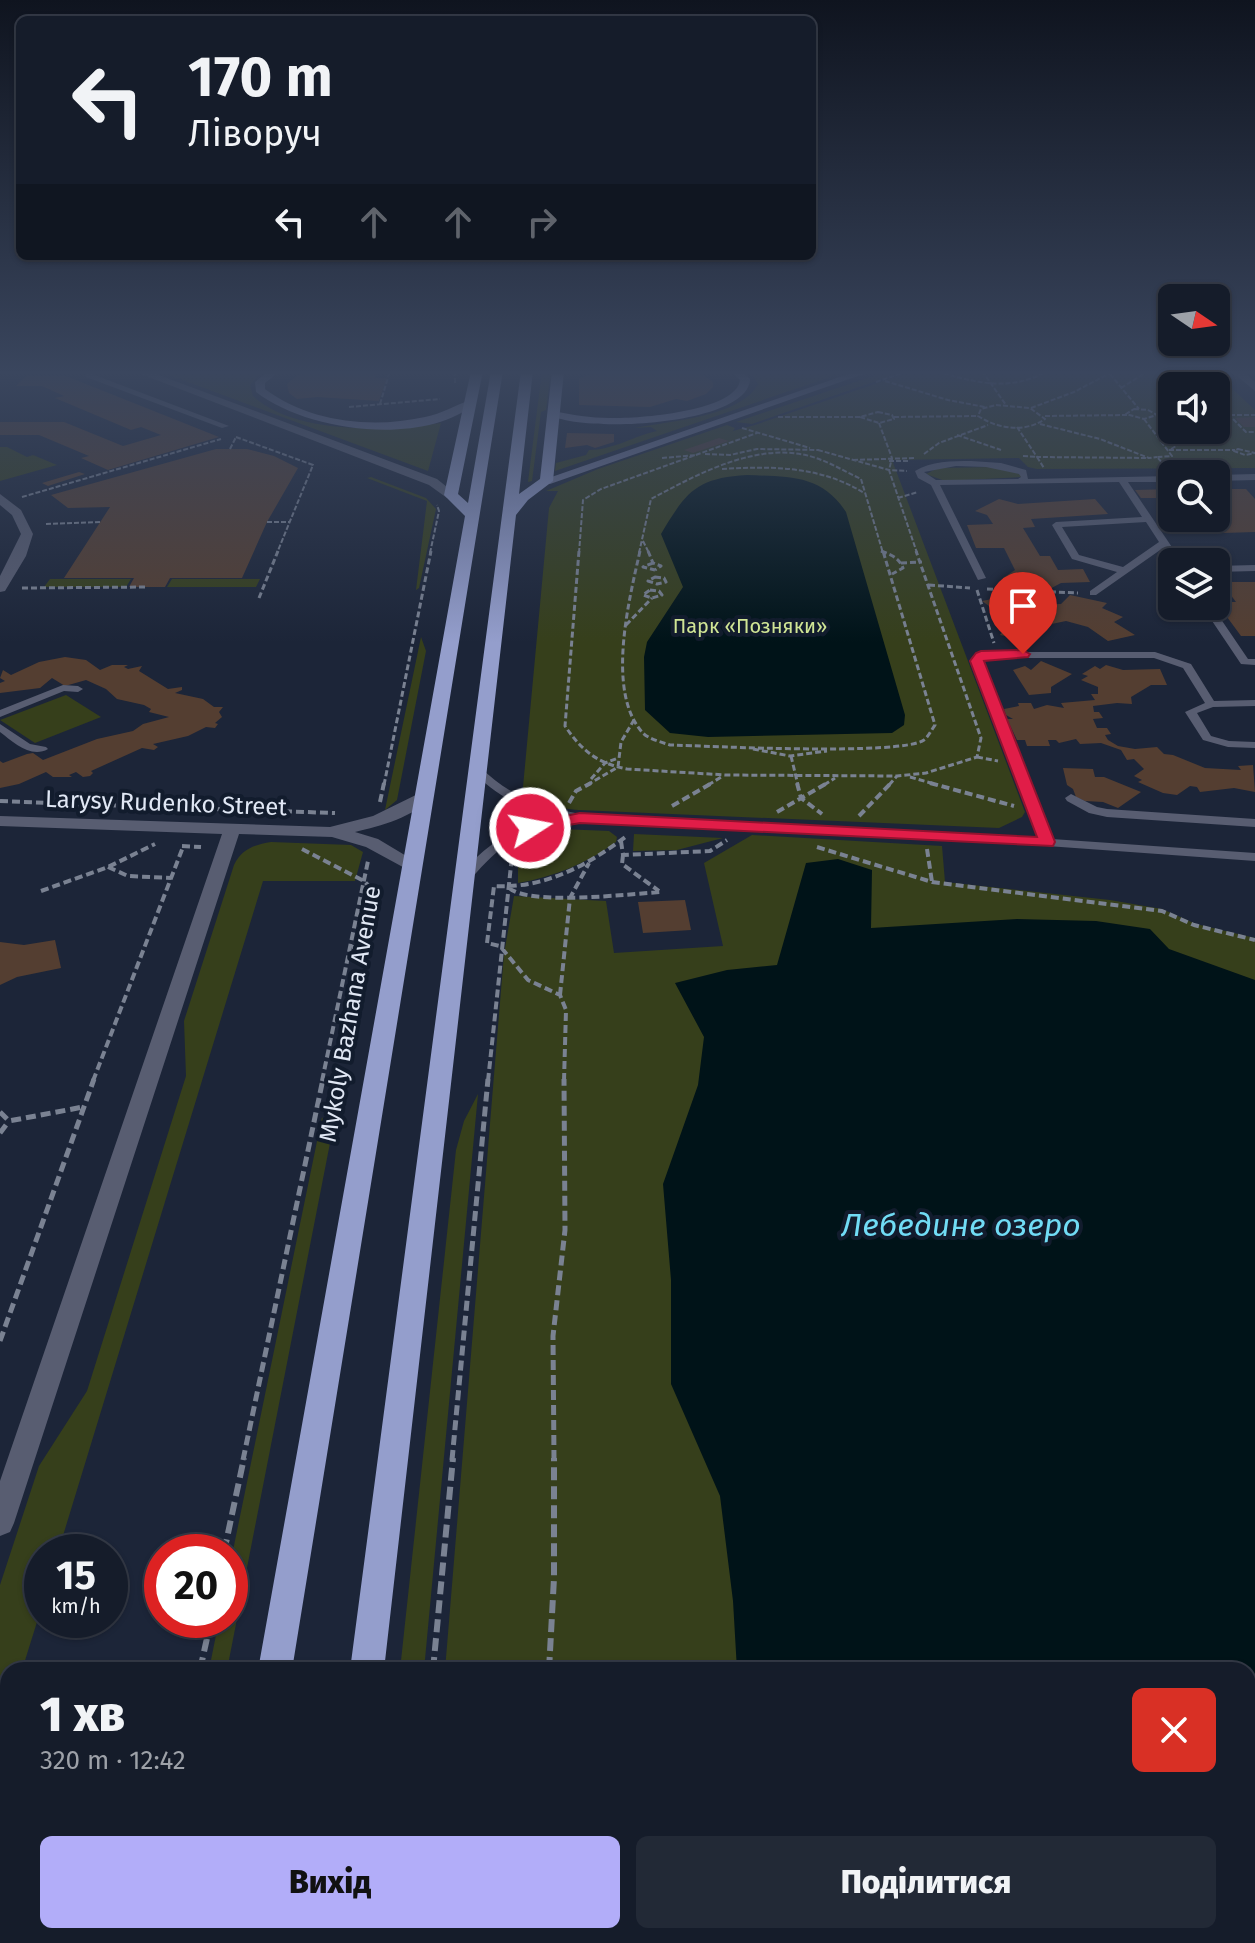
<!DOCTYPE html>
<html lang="uk">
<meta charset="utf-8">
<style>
body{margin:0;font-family:"Fira Sans",sans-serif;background:#222936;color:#f1f3f6;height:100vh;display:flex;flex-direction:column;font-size:30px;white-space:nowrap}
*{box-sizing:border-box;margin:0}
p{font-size:26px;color:#9da1a8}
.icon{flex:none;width:44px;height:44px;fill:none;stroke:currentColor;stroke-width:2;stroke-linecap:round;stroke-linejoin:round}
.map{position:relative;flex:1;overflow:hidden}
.details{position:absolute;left:0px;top:1662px;width:1256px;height:282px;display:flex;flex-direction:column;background:#151c2a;border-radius:24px 24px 0 0;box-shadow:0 2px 6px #0004,0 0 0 2px #343a47}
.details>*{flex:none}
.banner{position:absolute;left:16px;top:16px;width:800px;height:244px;border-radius:12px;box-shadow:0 2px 6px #0004,0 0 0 2px #343a47;background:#151c2a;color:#f1f3f6;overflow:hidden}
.needle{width:52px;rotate:103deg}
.fabs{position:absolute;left:1158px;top:284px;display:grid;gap:16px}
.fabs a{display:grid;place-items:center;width:72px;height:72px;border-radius:12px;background:#151c2a;box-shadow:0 2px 6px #0004,0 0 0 2px #343a47;font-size:40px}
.speed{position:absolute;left:24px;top:1534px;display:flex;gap:16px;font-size:40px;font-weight:700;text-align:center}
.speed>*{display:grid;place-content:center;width:104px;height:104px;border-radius:50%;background:#151c2a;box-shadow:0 2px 6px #0004,0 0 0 2px #343a47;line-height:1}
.speed small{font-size:20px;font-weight:400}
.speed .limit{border:12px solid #d22;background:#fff;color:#111}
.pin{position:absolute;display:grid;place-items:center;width:68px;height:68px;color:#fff;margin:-82px -34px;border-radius:50% 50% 50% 0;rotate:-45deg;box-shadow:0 0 8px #0007}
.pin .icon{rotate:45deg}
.me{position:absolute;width:88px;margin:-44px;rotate:79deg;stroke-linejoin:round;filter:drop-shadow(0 0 6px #0008)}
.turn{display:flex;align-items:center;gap:28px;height:168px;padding:0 40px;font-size:36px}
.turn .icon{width:104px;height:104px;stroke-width:2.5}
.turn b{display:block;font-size:56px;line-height:68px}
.lanes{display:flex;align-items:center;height:76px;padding:0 40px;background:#0003;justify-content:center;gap:40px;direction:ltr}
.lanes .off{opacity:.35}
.round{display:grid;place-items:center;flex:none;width:84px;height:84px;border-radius:12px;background:#222936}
.summary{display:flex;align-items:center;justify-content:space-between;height:136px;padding:0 40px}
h1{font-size:48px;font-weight:800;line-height:60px}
.button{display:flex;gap:16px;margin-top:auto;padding:16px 40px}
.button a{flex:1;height:92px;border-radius:12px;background:#b2adf9;color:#111;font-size:32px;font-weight:800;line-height:92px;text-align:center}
.button a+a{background:#222936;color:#f1f3f6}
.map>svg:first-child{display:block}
.green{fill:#363f1b;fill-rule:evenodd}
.sand{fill:#352c0b}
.water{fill:#001318}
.building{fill:#543e31}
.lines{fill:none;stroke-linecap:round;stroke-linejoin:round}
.path-far4{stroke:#7a8292;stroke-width:2;stroke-dasharray:5 2;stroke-linecap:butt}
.path-far3{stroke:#7a8292;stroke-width:3;stroke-dasharray:6 3;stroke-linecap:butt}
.path-far2{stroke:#7a8292;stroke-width:4;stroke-dasharray:8 4;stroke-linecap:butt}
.path-far1{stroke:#7a8292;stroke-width:5;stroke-dasharray:10 5;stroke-linecap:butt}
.path{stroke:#7a8292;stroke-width:6;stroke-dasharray:13 6;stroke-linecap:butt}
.service{fill:#585d71;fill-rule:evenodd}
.minor{fill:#585d71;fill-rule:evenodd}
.tertiary{fill:#585d71;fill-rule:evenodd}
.secondary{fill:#757b9c;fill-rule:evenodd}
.trunk{fill:#949ecc;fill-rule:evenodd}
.route{fill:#e11d48;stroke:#92132f;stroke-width:2}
.labels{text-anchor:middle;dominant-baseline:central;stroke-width:8;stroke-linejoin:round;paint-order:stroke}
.far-park-label{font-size:20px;fill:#d0e595;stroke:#121c2d}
.street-label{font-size:24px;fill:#e0e7f4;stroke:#121c2d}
.near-water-label{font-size:32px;font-style:italic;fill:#71dcf5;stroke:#121c2d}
</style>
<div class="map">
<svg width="1255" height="1943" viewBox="0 0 1255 1943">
<rect width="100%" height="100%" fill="#1c2538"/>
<path class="green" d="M158,371H263L250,385L253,396C295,435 388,431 441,423L428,471Z
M542,371H551L546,410L541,412L532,481L528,482Z
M750,371H848L555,471L556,463L586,455L589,450C613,450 634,436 657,431L651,427L635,428C669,421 741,417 758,384Z
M888,371H905L752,424L736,422Z
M913,371H1213L1255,410V468L1037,469L1028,467L1019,458L892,460L1025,812L1022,817L999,828L579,810C558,808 534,807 523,787L549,508L558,491H546L598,469L727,425L735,428L733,431L755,425ZM1172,386H1216V430H1172Z
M0,447H7L27,457L33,455L57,465L0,481Z
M996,467L1020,474L1021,477L945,481L926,474L938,468Z
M371,477L426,498L436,509L419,588L416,590L427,501L367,478Z
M50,579H131L126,587H44Z
M172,579H260L256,587H167Z
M421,637L426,651L397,800L385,810Z
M66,695L101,717L35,743L0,720Z
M560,829L609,831L617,837L616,842C588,863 553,877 518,883V843L528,836Z
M634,834L723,838L677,850L633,851Z
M752,835L942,846L945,882L1110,900L1162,909L1196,924L1255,938V1943H541V1936H1248V1670H445L504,954L514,896L606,901L614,953L723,946L704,863Z
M271,842L351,845L363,852L355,881H263L58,1552H42V1606L22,1670H8V1717L0,1743V1585L39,1466L87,1391L186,1076L184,1021L234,865C242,849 254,845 271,842Z
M478,1094L424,1670H400L456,1150L464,1121Z
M322,1117L331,1138L227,1670H209L219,1620H230V1565Z
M423,1936H538V1943H422Z"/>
<path class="sand" d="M640,1936H735L736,1943H640Z"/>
<path class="water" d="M747,475C789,477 821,474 846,512L905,715L904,725L892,733L708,737L670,733L645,710L644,657L647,642L683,587L661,534C686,492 696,478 747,475Z
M838,859L872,870L871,928L1017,919L1096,921L1150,929L1169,949L1255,980V1943H757L756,1936H1248V1670H737L733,1601L720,1496L671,1384V1280L663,1184L698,1085L704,1037L675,983L727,970L777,965L806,863Z"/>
<path class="building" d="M303,371H377L375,378H387L379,401L317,397L297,399L289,393L287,384Z
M593,371H693L705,376L713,382V387L706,394L687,401L676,399L650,407L579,405V378L593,374L588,373Z
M26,376H66L219,437L108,470L81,458L89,456L39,435H0V422H64L123,446L161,435L141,427L131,430L55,398L64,396L42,386H16Z
M1255,417V427H1244L1235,418Z
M567,433L614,434V442L595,448L587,445L565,448Z
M719,438L729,441L693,453L684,450Z
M216,449H247L274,456L298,468L267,522L242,578H170L165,587H129L134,578H64L110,507L68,508L51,495Z
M79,472L85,474L48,486L42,483Z
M1172,489V518H1216V489H1246L1255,499V532L1191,534L1183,524H1168L1160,513H1164L1160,508L1169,507L1162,498H1141L1135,490Z
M999,499L1018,504L1095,499L1108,514L1031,519L1035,527L1023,528L1040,556H1050L1058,570L1083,569L1090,582L1061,583L1046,591L1003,578L1015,570L1004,548H976L967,525L993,524L987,515L975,511Z
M1221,582H1255V636H1241L1216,602H1236Z
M1012,595L1026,605L1061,604L1070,595L1107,603L1102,608L1123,617L1114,622L1135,635L1108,641L1088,627L1066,621L1042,626L1032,641L1000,635L1010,621L991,617L996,611L982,601Z
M65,657L86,660L100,670L112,665H128L124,667L128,669L142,666L139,671L168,689L182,687V690L175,693L203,699L214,707H223L219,712L222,717L215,723L218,724L215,728L206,727L188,736L153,744L158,747L154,750L142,748L91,771L93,773L90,776L83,777L76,772L69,775L72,777H53L46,772L19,784L0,788V761L3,763L27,754L33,753L43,760L97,739L133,731L143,724L169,717L149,712L151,709L144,705L117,699L106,689L86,680L65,686L52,678L40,688L0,693V683L5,681L0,678L3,670L11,675L39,662Z
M1041,661L1072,674L1051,687V693L1029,695L1013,670L1025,666L1031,670Z
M1106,665L1123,670L1160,669L1167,685H1151L1131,697L1132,704L1117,703L1093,706L1094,712H1099L1103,718L1093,719L1097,728H1107L1111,734L1105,735L1108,740L1118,746L1135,749L1157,747L1164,754L1173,755L1205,768L1241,770L1238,766L1253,765L1255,792L1234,788L1200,792L1197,787L1190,786L1177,795L1163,793L1138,782L1142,780L1134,776L1144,769L1134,759L1127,760L1121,750L1101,743L1080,744L1076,739L1059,743L1056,740H1048L1050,746H1027L1025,740H1017L1007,719H1013L1006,715L1004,709L1019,706L1018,703H1031L1034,709L1047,705L1064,708L1061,703L1095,700L1091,694H1098V687L1081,680L1088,676L1082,674L1095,666L1100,669Z
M1063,768L1093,769L1095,777H1104L1141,792L1118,808L1103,802L1085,801L1076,797L1073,789L1067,785Z
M685,900L691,930L643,933L638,902Z
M55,940L61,968L17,977L0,985V942L24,945Z"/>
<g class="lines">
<path class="path-far4" d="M455,371V385
M937,371C974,383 1012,392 1047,371
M982,371L1006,405
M1110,374L1139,409
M885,381L948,400L985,407
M876,382L908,371
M1121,388L1148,371
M380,404L390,371
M996,405L1030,408L1045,419C1025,433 998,429 978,416L981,409Z
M349,407L440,399
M1031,408L1074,392L1114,371
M1134,409L1148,410L1157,415L1144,419L1126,414Z
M878,412L892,415L894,419L879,423L860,417Z
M1157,415H1172
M1216,415H1255
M1045,416L1128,415
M778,417H860
M894,417L978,416
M1144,419L1172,456L1157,457L1164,465
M879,423L892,458L889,470L917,553
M1216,423L1229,415L1246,432H1255
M1040,424L1100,439L1149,458L1157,457
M1017,427L1037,457L1149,458
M742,428L810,448
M957,435L1001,450
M236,437L313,465L277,553
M230,449L236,437
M1171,449L1204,430
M1238,449L1255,453L1245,455L1234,451Z
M818,450L889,470L907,471
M1169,450H1235
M705,454L730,455L757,449L819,450
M924,454L939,443L988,425
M1023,456L1037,457L1044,468
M662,458L697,455
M853,460L914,458
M889,461H909
M722,469C772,466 821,466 864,493
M1181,473H1205
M22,497L221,439
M898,498L918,492
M267,522H289
M46,524L101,522
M643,541L649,553
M881,551L887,553
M430,553L439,511L437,505
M579,553L583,500L601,489L757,433
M639,553L651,499C698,474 761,439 816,458C831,463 846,472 861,479L883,553"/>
<path class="path-far3" d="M579,551L565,726C582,751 597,763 627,769L726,775L897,776L926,773L977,757L981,738L916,551
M640,551C629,600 606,691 642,732C648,739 661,742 670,745C709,746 901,756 924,740C928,737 932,729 935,725L883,551
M648,551L653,563L661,566L655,570
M881,551C892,555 899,558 903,568L892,574
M653,563L643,567L655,570
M901,563L922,562
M655,577L664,578L666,582L657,584L648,581Z
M929,585L970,588
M22,588L147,587
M987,589L1078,593
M650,590L659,591L662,595L652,598L643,595Z
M977,590L994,643
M259,598L278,551
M626,625L652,598
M753,749L790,756L827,751
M791,756L798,785
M977,757L998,761
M910,777L938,785
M591,779L605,763L618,758
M384,785L431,551
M587,785L618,767L621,742L634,720
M708,785L723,776
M824,785L835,778
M889,785L897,776"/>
<path class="path-far2" d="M797,783L801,798L822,814
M930,783L1014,806
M0,801L203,809
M380,802L384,783
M569,803L576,791L591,783
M672,806L712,783
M212,809L335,813
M777,812L827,783
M859,816L891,783
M621,841L623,855L710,851L727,840
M182,846L201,847
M817,847L932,882L1162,911L1194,925L1255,940
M302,849L364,881L373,890L369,910
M927,849L932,882
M623,855L622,864L659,891
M108,867L128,876L171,878
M509,888C530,906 629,894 660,892
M41,891L108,867L155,844
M352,947H360L367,919
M560,995L570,898L589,863
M93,1081L183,847
M322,1081L368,861
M488,1081L512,856
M564,1081L566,1010L560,995L528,980L500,946L487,943L494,886C545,889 588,865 628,835"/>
<path class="path-far1" d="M0,1112L9,1121L83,1107
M0,1133L9,1121
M0,1341L94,1079
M243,1460L323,1079
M452,1460L488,1079
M554,1460L553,1336L565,1230L564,1079"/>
<path class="path" d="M224,1552L244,1458
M200,1670L211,1620
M433,1670L453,1458
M549,1670L554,1578V1458
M0,1768H8
M537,1936V1943
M142,1943L144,1936
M408,1943L409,1936"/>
<path class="service" d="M83,371H91L92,374L229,426L222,428L86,377Z
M971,461L1001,463L1026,470L1028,479L1172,476V482H1128L1182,562H1172L1163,548L1096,595H1090V591L1117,572L1072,559L1052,525L1056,522L1142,517L1119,482L940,485L986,578L978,580L931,485L918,478L915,471C931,461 952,461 971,461ZM956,466L986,467L1019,474L1021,477L1018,479L936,480L924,472ZM1146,522L1159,542L1123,567L1079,555L1062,527Z
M1255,474V480L1216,481V475Z
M1255,565V571L1216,572V566Z
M1202,606H1212L1248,659H1255V665L1241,664Z
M981,652H1155L1191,664L1214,701L1255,700V706L1213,707L1197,713L1211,736L1229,741L1255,742V748L1228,747L1203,740L1185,712L1205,703L1183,668L1154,658H984L982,661L1052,839L1255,853V861L1047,846L573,820L571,823C522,834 504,839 471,879L466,880L460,876C486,842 517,825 560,818C524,810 498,797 472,771V767H480C511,797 538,806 580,814L1039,838L972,661L977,653Z
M63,685L78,686L83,689L78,692L64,691L0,717V710Z
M0,724L30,744L46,747L48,749C31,759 13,742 0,732Z
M1071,794L1097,807L1107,809L1255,819V827L1107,817L1089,813L1067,801L1065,798Z"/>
<path class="minor" d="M0,494L21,510L33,534L26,556L5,591L0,592V576L21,534L12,515L0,505Z
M424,791L433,796C414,817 381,826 355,832L378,839L418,863L421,867L418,871L412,872L366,847L332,837L239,834L14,1523L10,1532L0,1536V1481L222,834L0,826V816L330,827L373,816Z"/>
<path class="tertiary" d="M133,371H148L437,479L457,495L447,498L429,485Z
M1231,371H1242L1255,382V391Z"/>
<path class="secondary" d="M268,371H280L265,383V389C309,422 371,429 425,417C442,414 455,405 471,400L476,403C423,447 308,432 256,392L255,382Z
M731,371H742L750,379C749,426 580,434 548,414L554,411C572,415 591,418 609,418C635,419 736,412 740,380Z
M857,371H872L550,484L540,481Z"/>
<path class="trunk" d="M471,371H483L458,494L468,503L491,371H503L292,1670H258L465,516L444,495Z
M521,371H533L519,494L540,479L552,371H564L553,481L528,500L516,515L384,1670H350Z
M210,1936H248V1943H208Z
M315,1936H353V1943H313Z"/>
</g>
<linearGradient id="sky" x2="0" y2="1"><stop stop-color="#0f141f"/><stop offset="0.58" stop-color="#3a465e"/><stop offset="1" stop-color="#3a465e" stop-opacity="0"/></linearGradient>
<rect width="1255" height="643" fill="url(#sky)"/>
<path class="route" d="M1023,650L1030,654L1028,657L984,661L1055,842L1053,846L580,823L530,832L522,828L530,823L580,813L1037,837L970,661L976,653L981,651Z"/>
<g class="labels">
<g class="far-park-label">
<text x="750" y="626">Парк «Позняки»</text>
</g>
<g class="street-label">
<text transform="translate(166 803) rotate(2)">Larysy Rudenko Street</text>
<text transform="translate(350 1014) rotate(-80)">Mykoly Bazhana Avenue</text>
</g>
<g class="near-water-label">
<text x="961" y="1225">Лебедине озеро</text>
</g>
</g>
</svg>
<div class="fabs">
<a><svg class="needle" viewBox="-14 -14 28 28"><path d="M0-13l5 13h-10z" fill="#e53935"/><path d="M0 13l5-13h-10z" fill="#9da1a8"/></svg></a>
<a><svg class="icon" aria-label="sound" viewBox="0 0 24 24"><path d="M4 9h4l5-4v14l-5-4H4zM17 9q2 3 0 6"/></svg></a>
<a><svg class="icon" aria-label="search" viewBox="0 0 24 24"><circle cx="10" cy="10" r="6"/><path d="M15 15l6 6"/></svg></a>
<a><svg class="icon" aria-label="layers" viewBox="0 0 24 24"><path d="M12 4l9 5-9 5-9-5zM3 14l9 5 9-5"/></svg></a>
</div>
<div class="speed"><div>15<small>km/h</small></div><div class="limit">20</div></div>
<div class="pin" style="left:1023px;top:654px;background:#d93025"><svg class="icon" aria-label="arrive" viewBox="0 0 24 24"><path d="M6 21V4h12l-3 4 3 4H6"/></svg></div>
<svg class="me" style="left:530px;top:828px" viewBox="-20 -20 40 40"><circle r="17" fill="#e11d48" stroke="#fff" stroke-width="3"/><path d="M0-11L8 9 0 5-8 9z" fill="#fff"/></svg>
<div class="banner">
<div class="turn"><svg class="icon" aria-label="left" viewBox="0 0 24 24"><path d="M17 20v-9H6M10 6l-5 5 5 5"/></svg><div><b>170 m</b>Ліворуч</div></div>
<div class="lanes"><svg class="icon" aria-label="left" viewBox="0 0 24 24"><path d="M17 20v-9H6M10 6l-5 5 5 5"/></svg><svg class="icon off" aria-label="ahead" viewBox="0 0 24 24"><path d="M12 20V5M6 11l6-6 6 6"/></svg><svg class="icon off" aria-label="ahead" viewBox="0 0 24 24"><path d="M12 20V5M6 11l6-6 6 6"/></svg><svg class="icon off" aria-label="right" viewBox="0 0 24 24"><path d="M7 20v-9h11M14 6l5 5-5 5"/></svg></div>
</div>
<section class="details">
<div class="summary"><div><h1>1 хв</h1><p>320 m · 12:42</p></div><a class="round" style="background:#d93025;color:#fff"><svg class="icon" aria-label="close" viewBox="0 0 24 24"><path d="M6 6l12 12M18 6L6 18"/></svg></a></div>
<div class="button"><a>Вихід</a><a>Поділитися</a></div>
</section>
</div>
